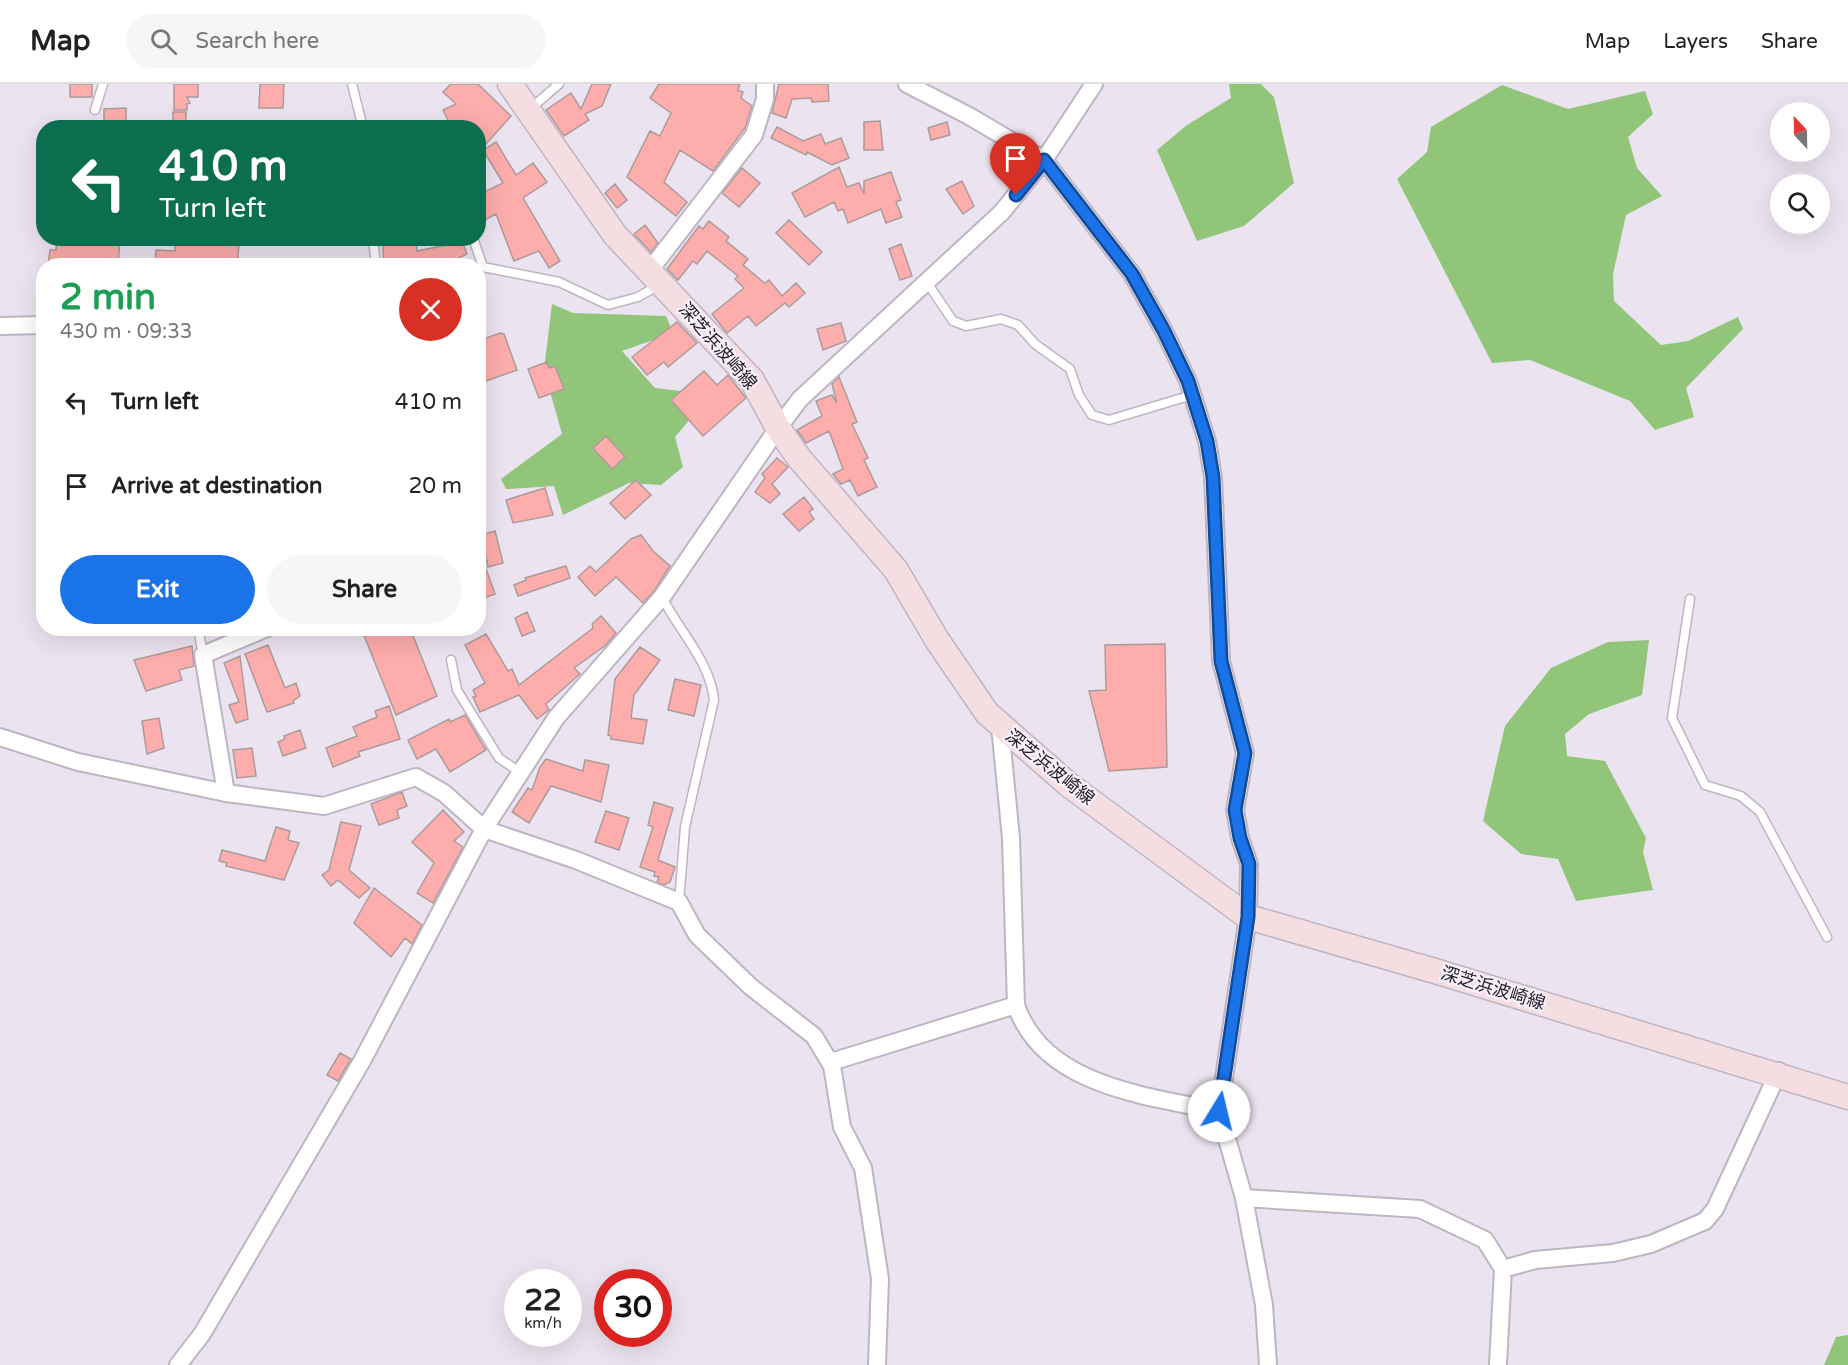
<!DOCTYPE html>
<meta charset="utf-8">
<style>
body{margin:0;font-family:"Varela Round","Noto Sans JP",sans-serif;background:#f6f6f6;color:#222;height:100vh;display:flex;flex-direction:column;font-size:22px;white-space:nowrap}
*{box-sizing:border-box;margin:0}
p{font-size:20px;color:#767676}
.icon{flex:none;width:33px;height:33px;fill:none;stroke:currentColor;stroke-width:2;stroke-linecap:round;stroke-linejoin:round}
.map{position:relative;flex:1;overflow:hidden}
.side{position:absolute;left:36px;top:174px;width:450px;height:378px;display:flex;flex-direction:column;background:#fff;border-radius:24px;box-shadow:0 6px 24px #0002}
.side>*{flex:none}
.banner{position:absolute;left:36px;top:36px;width:450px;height:126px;border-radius:24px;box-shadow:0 6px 24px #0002;background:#0b6e4f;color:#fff;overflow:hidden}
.needle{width:39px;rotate:338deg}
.tools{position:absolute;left:1770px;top:18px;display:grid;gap:12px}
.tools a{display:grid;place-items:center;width:60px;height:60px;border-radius:50%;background:#fff;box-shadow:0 6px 24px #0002;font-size:30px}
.speed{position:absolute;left:504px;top:1185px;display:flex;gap:12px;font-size:30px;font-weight:700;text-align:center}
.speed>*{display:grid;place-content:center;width:78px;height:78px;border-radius:50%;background:#fff;box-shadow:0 6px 24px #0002;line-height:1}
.speed small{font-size:15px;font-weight:400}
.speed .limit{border:9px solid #d22;background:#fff;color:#111}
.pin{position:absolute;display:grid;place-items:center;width:51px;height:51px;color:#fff;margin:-62px -26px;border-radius:50% 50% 50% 0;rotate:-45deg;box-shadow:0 0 6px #0007}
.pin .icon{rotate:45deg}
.me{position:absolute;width:66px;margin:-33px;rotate:9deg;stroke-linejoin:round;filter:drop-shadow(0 0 4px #0008)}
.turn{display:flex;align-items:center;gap:21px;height:126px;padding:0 24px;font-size:27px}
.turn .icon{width:78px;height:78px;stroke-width:2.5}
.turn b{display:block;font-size:42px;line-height:51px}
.round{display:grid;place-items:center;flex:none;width:63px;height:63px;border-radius:32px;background:#f6f6f6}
.headline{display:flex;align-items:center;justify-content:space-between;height:102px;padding:0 24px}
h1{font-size:36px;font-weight:700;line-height:45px;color:#1e9e55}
.action{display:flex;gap:12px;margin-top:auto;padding:12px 24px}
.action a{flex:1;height:69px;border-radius:36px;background:#1a73e8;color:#fff;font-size:24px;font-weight:700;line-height:69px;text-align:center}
.action a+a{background:#f6f6f6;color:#222}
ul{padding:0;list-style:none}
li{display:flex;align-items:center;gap:18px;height:84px;padding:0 24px}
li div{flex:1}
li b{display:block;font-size:22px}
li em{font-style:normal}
header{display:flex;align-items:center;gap:36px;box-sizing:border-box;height:84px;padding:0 30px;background:#fff;border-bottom:2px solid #e0e0e0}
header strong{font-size:28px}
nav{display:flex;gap:33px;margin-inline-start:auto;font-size:21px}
.search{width:420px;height:54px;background:#f6f6f6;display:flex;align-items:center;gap:15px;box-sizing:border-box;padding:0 21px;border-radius:33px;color:#767676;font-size:22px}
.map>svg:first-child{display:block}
.forest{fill:#91c579}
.building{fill:#fdadab;stroke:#ac9b9b;stroke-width:1.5}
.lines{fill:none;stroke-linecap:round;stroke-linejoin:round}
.service-casing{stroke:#beb5c2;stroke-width:11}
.minor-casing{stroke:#beb5c2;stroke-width:20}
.secondary-casing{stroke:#beb5c2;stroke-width:27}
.service{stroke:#fff;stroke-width:8}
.minor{stroke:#fff;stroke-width:16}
.secondary{stroke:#f5dee2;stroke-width:24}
.route-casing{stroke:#114b97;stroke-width:15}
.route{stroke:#1a73e8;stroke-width:10}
.labels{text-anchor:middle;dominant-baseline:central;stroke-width:4.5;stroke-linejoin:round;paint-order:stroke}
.street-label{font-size:18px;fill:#211e22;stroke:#f9f0fd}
</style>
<header>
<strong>Map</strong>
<div class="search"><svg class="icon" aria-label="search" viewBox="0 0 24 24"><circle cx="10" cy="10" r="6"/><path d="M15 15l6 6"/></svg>Search here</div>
<nav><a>Map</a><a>Layers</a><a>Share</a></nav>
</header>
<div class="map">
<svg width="1848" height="1281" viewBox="0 0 1848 1281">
<rect width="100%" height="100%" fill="#ece3f0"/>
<path class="forest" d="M1229,0H1261L1274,13L1294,99L1244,142L1197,157L1157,66L1187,41L1231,14Z
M1502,1L1568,25L1645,7L1653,30L1628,53L1637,84L1662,112L1626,131L1613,190L1614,217L1661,261L1688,257L1738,233L1743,245L1686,304L1694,333L1655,346L1630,317L1530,276L1492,279L1397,95L1427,68L1431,43Z
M552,220L573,229L666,232L673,249L622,267L655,304L689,308L697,327L675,353L683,383L661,401L629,399L563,431L554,402L506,405L501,395L562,350L544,286Z
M1649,556L1642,611L1589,630L1565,650L1567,672L1605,677L1646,754L1643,768L1653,806L1576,817L1558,775L1521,770L1483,737L1505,642L1551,584L1608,558Z
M1848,1251V1281H1824L1836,1253Z"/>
<path class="building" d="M70,0H92V13H70Z
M174,0H198V13H187L190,19L187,20V26H174Z
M260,0H284L283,24H259Z
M451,0H478L511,32L486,60L478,52V44H452L443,26L456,20L443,8Z
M592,0H611L602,22L585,30L589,36L564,52L546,26L571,9L581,25Z
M659,0H740L738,6L743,8L741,14L752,22L745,44L713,87L680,66L664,98L687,118L676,132L627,93L650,47L660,52L671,29L650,14Z
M779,0H828L829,17L812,18L811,14L792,15L786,34L772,29Z
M126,24V43H104V25Z
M173,28H186V44H173Z
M880,37L883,66H864V38Z
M947,38L950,51L931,56L928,44Z
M777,43L803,57L821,50L825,60L841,54L849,74L832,81L807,68L806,71L771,54Z
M496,58L516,91L533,79L547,98L523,114L560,177L549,184L539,167L514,177L496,130L483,137L478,129V111L503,99L483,66Z
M839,83L847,103L859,99L864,110V97L891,88L901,116L896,118L902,133L886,139L881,125L848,139L843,125L838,127L834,118L805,133L792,109Z
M742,84L760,99L739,123L722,109Z
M962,97L974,122L963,130L946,105Z
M615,100L627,116L617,124L605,109Z
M789,136L822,168L809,181L776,149Z
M709,137L729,153L726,157L748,175L743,181L762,197L765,199L769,196L782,212L796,199L805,209L789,223L785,219L756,242L748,232L727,249L712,230L744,204L735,195L738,192L707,167L697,180L693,177L678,196L667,185L699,142L703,145Z
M645,141L658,159L651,168L634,150Z
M57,154H120L118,182H48L50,166H56Z
M393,154H416L417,167L442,162L461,155L467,170L443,182H384L383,161L393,160Z
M192,159L239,161L237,182L155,179L156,166L175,167V160L192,161Z
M901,160L912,192L900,196L889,165Z
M677,238L697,259L668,283L664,278L647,291L632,273Z
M841,239L846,257L823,266L817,245Z
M500,249L504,250L517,286L486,297L478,275V257Z
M547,278L549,284L555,282L564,305L539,314L528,285Z
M704,287L717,301L728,291L746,314L703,352L671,316Z
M839,293L857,338L852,340L868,374L864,376L877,403L858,412L850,396L841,400L833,390L843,385L829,347L806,359L797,346L822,332L816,317L832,311L837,319L832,300Z
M606,352L625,373L612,385L593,364Z
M777,374L788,383L772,400L780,410L770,419L755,408L765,394L762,390Z
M636,396L651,411L625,435L610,419Z
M545,404L553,431L513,439L506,416Z
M804,413L813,425L809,428L814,435L799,447L783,430Z
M495,447L503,479L488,483L481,451Z
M641,451L653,467L670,482L654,507L643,519L616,493L595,512L578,493L590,482L596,488L631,455Z
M480,468L495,510L478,516V469Z
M566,482L570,494L518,512L514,501L526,496L525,494Z
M527,528L535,547L522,552L515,534Z
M601,532L616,549L606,561L574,584L580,590L546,620L549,626L537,635L519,611L480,628L473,613L476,612L473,606L485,599L465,561L486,550L508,587L512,585L519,601L593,544L592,540Z
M361,544H410L437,612L396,631Z
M1165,560L1167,683L1109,687L1089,607L1106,606L1105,561Z
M268,561L285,604L296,599L300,612L293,617L294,619L267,628L245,570Z
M192,562L194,582L179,586L182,596L146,607L134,576Z
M640,563L660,576L634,611L631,634L647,636L643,660L611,655V652L608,651L615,595Z
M240,572L248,635L236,639L229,621L239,618L224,579Z
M675,595L701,601L694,632L668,626Z
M389,622L400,655L358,668L360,672L333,683L326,664L357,652L353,643L377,633L375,627Z
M465,631L486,666L450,688L436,665L417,675L408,656L449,635L450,638Z
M159,634L164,664L147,670L142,637Z
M300,646L306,664L283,672L278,658L285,655L284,652Z
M252,664L256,692L237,694L233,666Z
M546,675L583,687L585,676L609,681L601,718L551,702L529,739L512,728L528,704L532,706L540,683Z
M402,708L407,722L397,726L399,734L379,741L371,720Z
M654,718L673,724L658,776L675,783L670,798L664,801L657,798L659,793L654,792L655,788L640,783L653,743L648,741Z
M443,726L464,748L454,757L463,763L433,819L417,809L434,779L412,758Z
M606,727L629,734L619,766L595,758Z
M341,738L361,742L349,786L370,804L359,814L338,796L331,802L322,791L329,786Z
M276,743L290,747L288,756L299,759L284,796L226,782L227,779L219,777L222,766L265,777Z
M374,804L422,841L412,860L405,854L391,873L354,839Z
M340,969L351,975L338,997L327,991Z"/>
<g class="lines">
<defs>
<path id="service" d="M352,0L363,44
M530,25L559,0
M95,26L103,0
M373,154L376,182
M473,154L483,183L479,184
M483,183L559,198L608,221L638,213L659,201
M928,200L953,237L966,242L1001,235L1018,241L1035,260L1070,285L1079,311L1092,331L1109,336L1192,311
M662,513C679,547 710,577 714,616L685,743L679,818
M1690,515L1672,634L1705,701L1741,712L1760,728L1827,853
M198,544L203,571
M451,576L457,606L499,674L521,689"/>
<path id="minor" d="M907,0L969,32L1044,76L1132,190L1164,247L1188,297L1207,357L1213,393L1221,577L1245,669L1235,726L1240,754L1249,780L1248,833L1219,1027L1244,1114L1264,1221L1268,1281
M650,186L754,51L765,15V0
M0,242L44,241
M1000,642L1011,754L1016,921C1043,1002 1147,1012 1219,1027
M0,653L78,678L226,709L324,722L416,693L444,709L484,745L576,776L679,818L697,851L751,903L814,952L832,982L842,1043L863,1084L880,1195L877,1281
M226,709L203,571L267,544
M831,978L1016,921
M1244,1114L1420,1125L1485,1156L1503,1185L1498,1281
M1503,1185L1535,1176L1613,1169L1651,1160L1705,1137L1715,1125L1779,987
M178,1281L202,1250L362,977L484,745L556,634L662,513L778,344L800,315L1002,128L1044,76L1094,0"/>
<path id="secondary" d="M510,0L615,151L752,296L778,344L799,374L896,486L937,556L987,629L1069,701L1248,833L1435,887L1848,1013"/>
</defs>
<use href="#service" class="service-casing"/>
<use href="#minor" class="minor-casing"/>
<use href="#secondary" class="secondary-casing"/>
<use href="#service" class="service"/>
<use href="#minor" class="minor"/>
<use href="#secondary" class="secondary"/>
</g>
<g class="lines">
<defs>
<path id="route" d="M1016,111L1044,76L1132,190L1164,247L1188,297L1207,357L1213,393L1221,577L1245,669L1235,726L1240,754L1249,780L1248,833L1219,1027"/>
</defs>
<use href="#route" class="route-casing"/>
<use href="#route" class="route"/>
</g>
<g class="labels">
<g class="street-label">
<text transform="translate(718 262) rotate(49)">深芝浜波崎線</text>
<text transform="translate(1050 683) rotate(39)">深芝浜波崎線</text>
<text transform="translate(1493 904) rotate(17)">深芝浜波崎線</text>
</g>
</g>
</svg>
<div class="tools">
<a><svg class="needle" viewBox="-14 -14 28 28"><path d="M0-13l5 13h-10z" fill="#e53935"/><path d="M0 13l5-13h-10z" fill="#767676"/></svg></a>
<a><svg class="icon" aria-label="search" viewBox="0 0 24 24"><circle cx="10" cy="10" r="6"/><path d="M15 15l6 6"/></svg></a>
</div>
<div class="speed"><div>22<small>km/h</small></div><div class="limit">30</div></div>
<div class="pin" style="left:1016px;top:111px;background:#d93025"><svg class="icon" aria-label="arrive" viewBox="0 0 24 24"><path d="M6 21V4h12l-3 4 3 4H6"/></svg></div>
<svg class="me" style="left:1219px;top:1027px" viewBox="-20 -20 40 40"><circle r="19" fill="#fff"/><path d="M0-13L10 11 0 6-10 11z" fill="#1a73e8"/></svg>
<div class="banner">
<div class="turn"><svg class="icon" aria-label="left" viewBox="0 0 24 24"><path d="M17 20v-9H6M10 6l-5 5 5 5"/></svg><div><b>410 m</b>Turn left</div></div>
</div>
<section class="side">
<div class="headline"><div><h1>2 min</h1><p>430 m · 09:33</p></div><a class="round" style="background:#d93025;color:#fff"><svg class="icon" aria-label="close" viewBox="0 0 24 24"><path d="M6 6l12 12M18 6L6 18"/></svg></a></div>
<ul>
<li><svg class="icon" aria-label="left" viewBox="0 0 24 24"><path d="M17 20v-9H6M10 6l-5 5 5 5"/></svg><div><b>Turn left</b></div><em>410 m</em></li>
<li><svg class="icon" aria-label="arrive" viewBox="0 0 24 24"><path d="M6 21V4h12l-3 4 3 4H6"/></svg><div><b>Arrive at destination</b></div><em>20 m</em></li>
</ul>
<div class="action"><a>Exit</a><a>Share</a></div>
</section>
</div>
